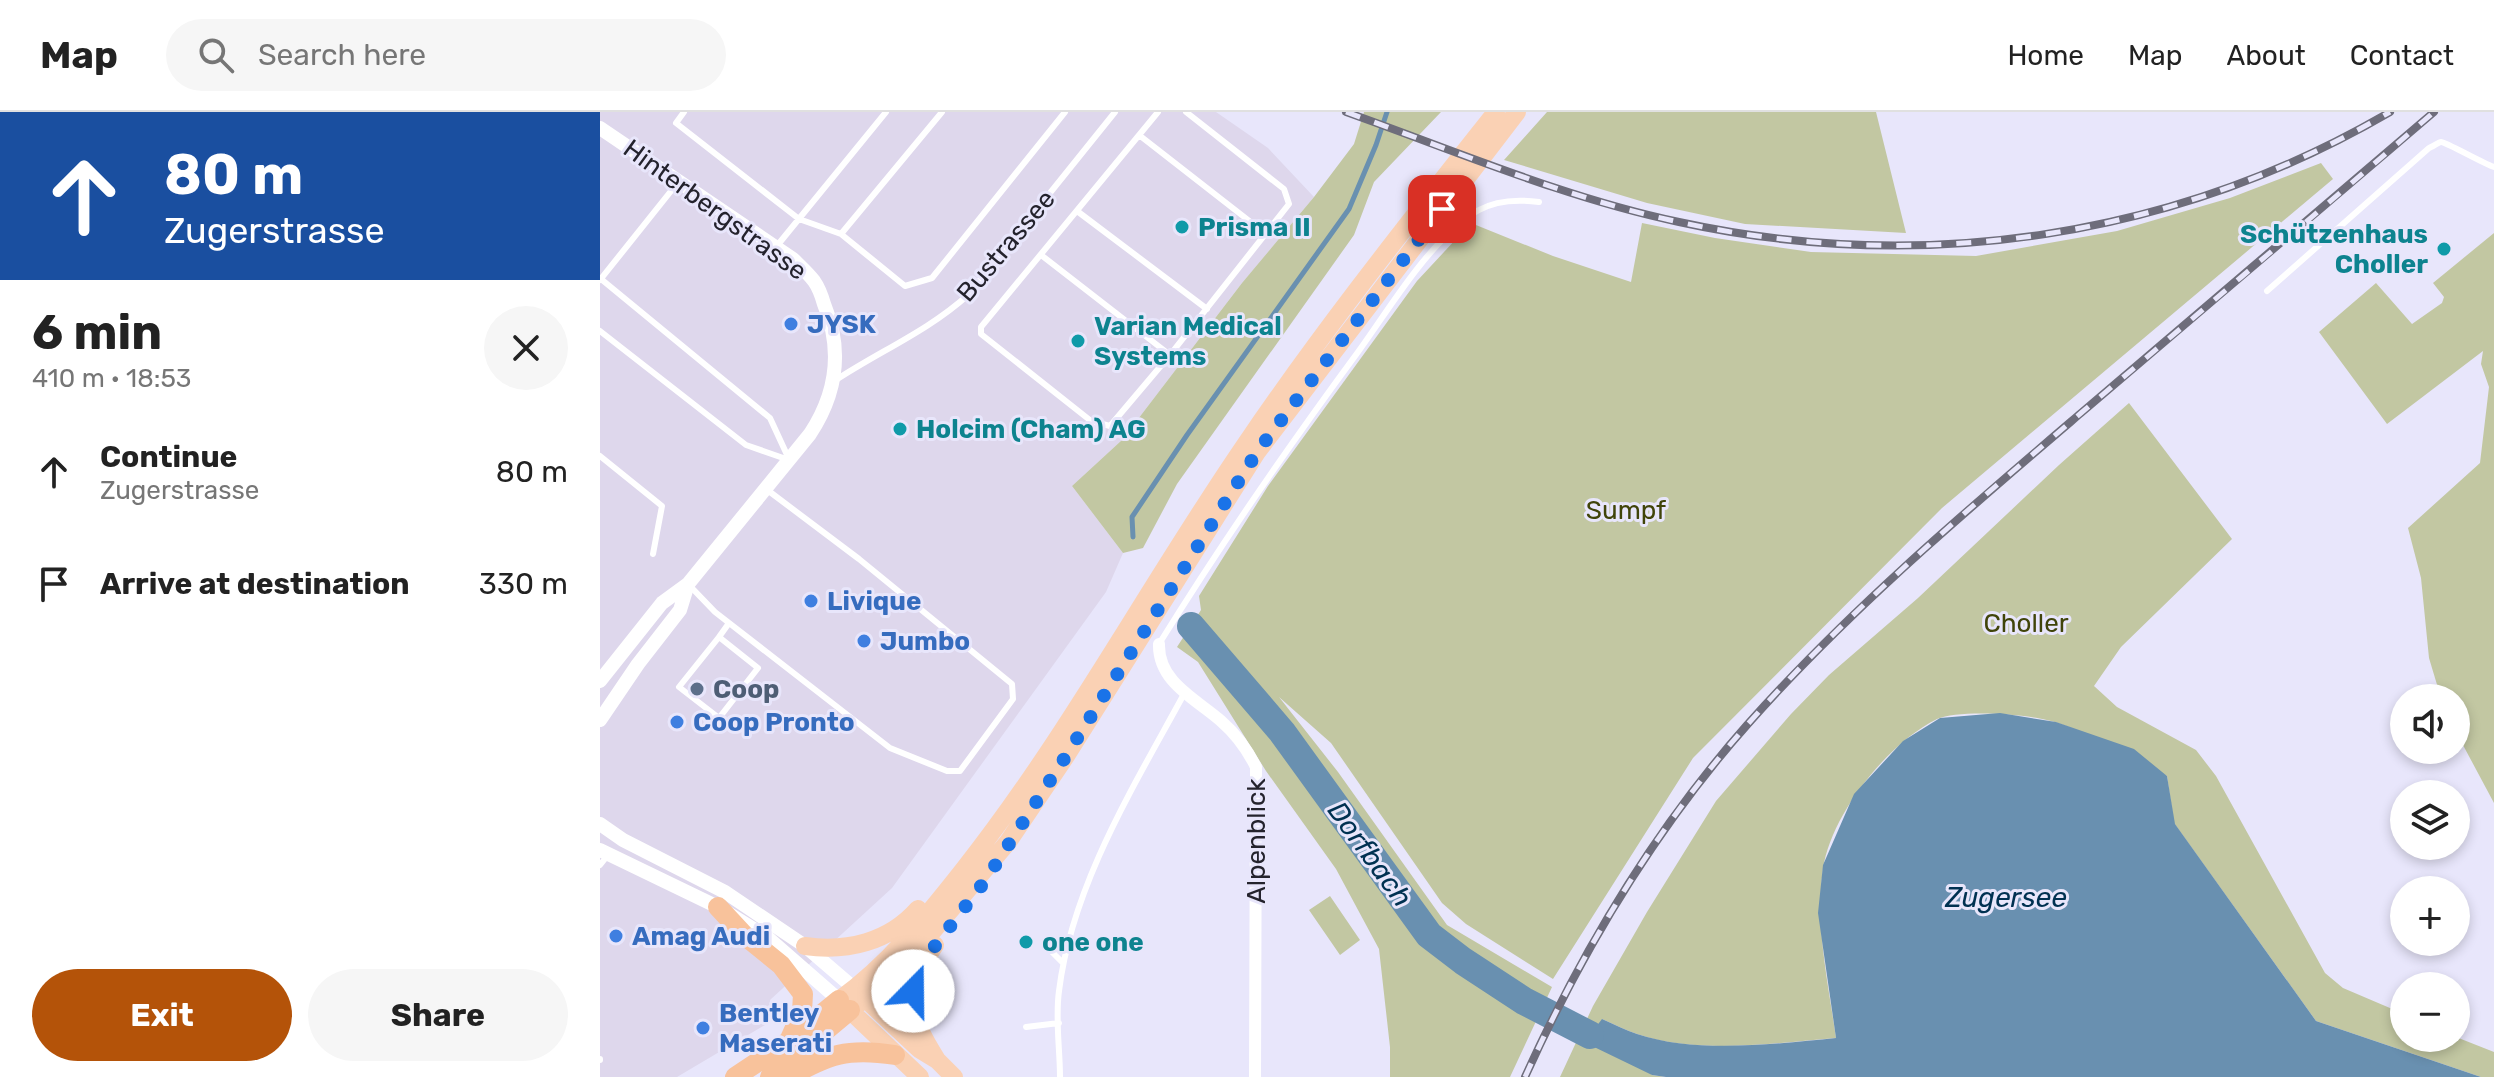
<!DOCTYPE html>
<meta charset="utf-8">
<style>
body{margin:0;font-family:Rubik,sans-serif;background:#f6f6f6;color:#222;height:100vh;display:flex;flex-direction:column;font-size:30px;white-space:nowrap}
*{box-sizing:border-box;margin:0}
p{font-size:26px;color:#767676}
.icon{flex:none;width:44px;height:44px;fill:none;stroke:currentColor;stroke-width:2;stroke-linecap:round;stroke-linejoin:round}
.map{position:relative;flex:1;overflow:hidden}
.side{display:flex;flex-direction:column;background:#fff;width:600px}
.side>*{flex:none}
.hud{background:#1a4fa0;color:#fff;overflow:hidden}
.tools{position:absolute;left:1790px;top:572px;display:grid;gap:16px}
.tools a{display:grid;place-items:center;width:80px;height:80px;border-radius:50%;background:#fff;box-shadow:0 4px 12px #0003;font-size:40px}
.pin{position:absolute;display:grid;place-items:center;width:68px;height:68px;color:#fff;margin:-34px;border-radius:16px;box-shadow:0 4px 12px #0006}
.me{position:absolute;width:88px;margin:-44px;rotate:22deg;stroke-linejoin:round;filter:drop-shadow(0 0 6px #0008)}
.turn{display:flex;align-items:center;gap:28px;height:168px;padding:0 32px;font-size:36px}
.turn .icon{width:104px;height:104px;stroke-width:2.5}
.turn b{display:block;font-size:56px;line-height:68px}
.round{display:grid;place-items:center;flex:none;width:84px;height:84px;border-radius:42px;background:#f6f6f6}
.summary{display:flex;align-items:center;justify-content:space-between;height:136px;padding:0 32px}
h1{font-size:48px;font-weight:700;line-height:60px}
.action{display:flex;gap:16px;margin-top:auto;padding:16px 32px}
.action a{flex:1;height:92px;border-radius:48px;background:#b45309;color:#fff;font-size:32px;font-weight:700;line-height:92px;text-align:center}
.action a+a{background:#f6f6f6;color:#222}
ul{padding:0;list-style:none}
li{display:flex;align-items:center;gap:24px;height:112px;padding:0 32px}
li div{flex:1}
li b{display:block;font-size:30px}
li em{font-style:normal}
header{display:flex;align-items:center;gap:48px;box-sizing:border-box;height:112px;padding:0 40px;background:#fff;border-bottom:2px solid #e0e0e0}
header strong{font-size:38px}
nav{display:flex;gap:44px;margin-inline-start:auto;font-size:28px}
.search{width:560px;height:72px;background:#f6f6f6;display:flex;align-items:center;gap:20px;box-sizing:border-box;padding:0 28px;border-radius:44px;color:#767676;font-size:30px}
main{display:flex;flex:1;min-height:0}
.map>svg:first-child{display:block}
.commercial{fill:#ded7ec}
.green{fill:#c2c7a2}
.water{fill:#6990b0}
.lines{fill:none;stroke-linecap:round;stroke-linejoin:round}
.stream{stroke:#6990b0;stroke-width:5}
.river{stroke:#6990b0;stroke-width:28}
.service{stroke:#fff;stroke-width:6}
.minor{stroke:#fff;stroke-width:12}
.tertiary{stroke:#fff;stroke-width:14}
.primary{stroke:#fad1b4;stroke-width:18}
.trunk{stroke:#f8c29b;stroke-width:20}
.rail-casing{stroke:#6e6d7b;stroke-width:8}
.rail{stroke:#e8e6fb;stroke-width:5;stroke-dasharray:15;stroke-linecap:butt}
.route{stroke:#1a73e8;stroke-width:14;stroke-dasharray:0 25.2}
.culture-dot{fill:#0f9aa8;stroke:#e8e6fb;stroke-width:3}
.shop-dot{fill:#3f7fe0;stroke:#e8e6fb;stroke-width:3}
.service-dot{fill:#5c6f8a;stroke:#e8e6fb;stroke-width:3}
.labels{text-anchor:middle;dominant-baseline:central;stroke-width:6;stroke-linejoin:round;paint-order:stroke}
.street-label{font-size:26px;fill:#24232d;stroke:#e8e6fb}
.culture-label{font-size:26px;font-weight:bold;fill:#0d838f;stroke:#e8e6fb;text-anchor:start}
.shop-label{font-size:26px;font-weight:bold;fill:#366cbe;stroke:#e8e6fb;text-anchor:start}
.park-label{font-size:26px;fill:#40440a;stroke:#e8e6fb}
.service-label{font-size:26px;font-weight:bold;fill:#4e5e75;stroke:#e8e6fb;text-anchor:start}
.water-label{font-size:28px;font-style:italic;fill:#003151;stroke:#e8e6fb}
</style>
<header>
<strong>Map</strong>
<div class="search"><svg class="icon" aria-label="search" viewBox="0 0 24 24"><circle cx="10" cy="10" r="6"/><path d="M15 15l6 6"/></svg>Search here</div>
<nav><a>Home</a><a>Map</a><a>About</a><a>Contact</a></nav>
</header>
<main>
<section class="side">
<div class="hud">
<div class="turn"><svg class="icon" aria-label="ahead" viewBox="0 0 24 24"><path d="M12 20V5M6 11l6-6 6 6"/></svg><div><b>80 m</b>Zugerstrasse</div></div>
</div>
<div class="summary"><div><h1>6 min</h1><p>410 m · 18:53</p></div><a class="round"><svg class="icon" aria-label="close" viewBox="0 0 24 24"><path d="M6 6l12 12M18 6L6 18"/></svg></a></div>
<ul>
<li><svg class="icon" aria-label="ahead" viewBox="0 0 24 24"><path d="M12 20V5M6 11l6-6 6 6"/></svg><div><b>Continue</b><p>Zugerstrasse</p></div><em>80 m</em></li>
<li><svg class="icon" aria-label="arrive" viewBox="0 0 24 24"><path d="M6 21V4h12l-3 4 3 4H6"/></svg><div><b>Arrive at destination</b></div><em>330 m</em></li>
</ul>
<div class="action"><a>Exit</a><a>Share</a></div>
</section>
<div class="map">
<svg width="1894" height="965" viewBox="0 0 1894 965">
<rect width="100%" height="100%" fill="#e8e6fb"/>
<path class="commercial" d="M0,0H616L668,36L714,85L642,171L522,328L472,374L523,441L506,480L292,776L170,888L175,907L77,965H0Z"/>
<path class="green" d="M764,0H841L774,70L754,123L577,372L543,436L523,441L472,374L522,328L642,171L714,85L754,32Z
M947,0H1276L1306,121L1145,112L1047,91L904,48Z
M1721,51L1733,67L1342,396L1093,646L953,867L866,812L842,791L731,631L679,585L738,660L847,813L952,875L910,965H790V935L779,837L736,757L666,659L598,550L577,535L601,498L599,484L668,374L817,169L871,111L953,144L1031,170L1042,111L1115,126L1211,140L1376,144L1517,119L1630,86Z
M1894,121V691L1856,620V586H1841L1829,546L1821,466L1808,416L1880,351L1889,275L1881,252L1883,239L1787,312L1719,220L1776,171L1812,212L1842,191L1844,185L1833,171Z
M1529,291L1632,427L1521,535L1494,574L1517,595L1596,638L1616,664L1725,861L1743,876L1804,902V926L1856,925L1894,940V965H1881L1716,909L1574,711L1567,664C1531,646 1495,624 1458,611C1434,602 1360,597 1337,607C1288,631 1231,702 1223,757C1215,814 1228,870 1236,926C1173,931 1097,943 1037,922C1025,918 1014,912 1002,907L1052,963L1066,965H960L993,894L1047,800L1116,689L1191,602L1229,563L1318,486L1459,353Z
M730,784L760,828L740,843L709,798Z"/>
<path class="water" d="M1400,601L1456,610L1534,637L1567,664L1575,712L1716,909L1881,965H1066L1052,963L990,933V923L1002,907C1014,912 1025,918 1037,922C1096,942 1174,932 1236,926L1218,801L1223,753L1254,682L1303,629L1340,606Z"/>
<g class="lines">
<path class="stream" d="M533,425L532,405L587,323L749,97L776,33L787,0"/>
<path class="river" d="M591,514L682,620L829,823L863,849L924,889L990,923"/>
<path class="service" d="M84,0L76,11L199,107L241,122
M342,0L241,122L305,174L332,166L465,0
M558,0L381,215V222L491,309L510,314L570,243L689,92L684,77L586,0
M539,23L666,122
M477,99L607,197
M176,135L286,0
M441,143L570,243
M1,167L170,306L188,345
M0,168L79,69
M1667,179L1829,36C1832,35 1839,30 1841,30C1846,30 1884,52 1894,55
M0,219L146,333L189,348
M236,268C280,239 328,219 368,183L515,0
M0,344L62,394L53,442
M89,473L115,500L290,636L347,659H360L413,587L412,572L259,447L166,377
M119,525L79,575L119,606L158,556L119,525L129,511
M559,532C621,432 688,335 758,240C789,197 819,146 860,111C884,90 909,86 939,90
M0,753L8,743
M448,836L463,851
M426,915L459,911
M0,947V948
M460,965C460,937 455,907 459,879C472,773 534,674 584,582"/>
<path class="minor" d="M559,532C558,570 596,587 621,609C636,622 647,637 656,655L655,965"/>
<path class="tertiary" d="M0,16L193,147C200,154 208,161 214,169C219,176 222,185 224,192C243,238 237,281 210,322L88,472L62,491L0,569
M0,608L38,552L80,498L88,472
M0,712L23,728L125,780L205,834L255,877
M0,738L118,795L168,826L239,888"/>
<path class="primary" d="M335,833C302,880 308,902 337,948
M205,834C247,840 289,830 318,797
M258,880L319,937L337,948L354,965
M250,898L294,865L408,730L466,644L657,340L917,0
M320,965L239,888C288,853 327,804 364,757C469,624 549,473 645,333C723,218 810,109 896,0"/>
<path class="trunk" d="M118,795L144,823L181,853L203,882L202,900L189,929
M135,965L189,929L239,888
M170,965L250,898
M188,965C230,943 246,935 295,943"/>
<defs>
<path id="rail" d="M746,0C856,39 965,86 1079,110C1323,163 1574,126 1790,0
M925,965C982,839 1055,717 1147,613C1248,499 1365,400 1481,301C1599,201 1717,101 1834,0"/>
</defs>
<use href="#rail" class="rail-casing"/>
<use href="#rail" class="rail"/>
</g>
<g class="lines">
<path class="route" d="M313,879L325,847L385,769L466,644L657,340L842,97"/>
</g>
<g class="culture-dot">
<circle cx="582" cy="115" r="8"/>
<circle cx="1844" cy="137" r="8"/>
<circle cx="478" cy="229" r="8"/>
<circle cx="300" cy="317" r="8"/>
<circle cx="426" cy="830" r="8"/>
</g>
<g class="shop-dot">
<circle cx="191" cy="212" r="8"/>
<circle cx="211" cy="489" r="8"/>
<circle cx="264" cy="529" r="8"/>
<circle cx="77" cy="610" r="8"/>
<circle cx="16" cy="824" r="8"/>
<circle cx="103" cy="916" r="8"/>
</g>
<circle class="service-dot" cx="97" cy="577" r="8"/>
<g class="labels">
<g class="street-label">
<text transform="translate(115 98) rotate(36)">Hinterbergstrasse</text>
<text transform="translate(406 134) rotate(-50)">Bustrassee</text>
<text transform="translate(656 729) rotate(-90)">Alpenblick</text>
</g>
<g class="culture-label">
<text x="598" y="115">Prisma II</text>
<text x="1828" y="122" text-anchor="end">Schützenhaus<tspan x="1828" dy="30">Choller</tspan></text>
<text x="494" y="214">Varian Medical<tspan x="494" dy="30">Systems</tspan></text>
<text x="316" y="317">Holcim (Cham) AG</text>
<text x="442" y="830">one one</text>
</g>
<g class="shop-label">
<text x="207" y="212">JYSK</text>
<text x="227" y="489">Livique</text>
<text x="280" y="529">Jumbo</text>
<text x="93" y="610">Coop Pronto</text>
<text x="32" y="824">Amag Audi</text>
<text x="119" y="901">Bentley<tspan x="119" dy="30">Maserati</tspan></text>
</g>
<g class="park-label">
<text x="1026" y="398">Sumpf</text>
<text x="1426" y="511">Choller</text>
</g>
<g class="service-label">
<text x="113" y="577">Coop</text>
</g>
<g class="water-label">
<text transform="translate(770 742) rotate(54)">Dorfbach</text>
<text x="1406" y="785">Zugersee</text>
</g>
</g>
</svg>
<div class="tools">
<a><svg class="icon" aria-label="sound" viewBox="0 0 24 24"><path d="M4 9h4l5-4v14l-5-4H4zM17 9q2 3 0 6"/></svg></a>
<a><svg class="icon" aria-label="layers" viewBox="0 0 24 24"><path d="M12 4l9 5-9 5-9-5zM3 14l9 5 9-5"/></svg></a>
<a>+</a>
<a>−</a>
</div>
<div class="pin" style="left:842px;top:97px;background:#d93025"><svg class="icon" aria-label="arrive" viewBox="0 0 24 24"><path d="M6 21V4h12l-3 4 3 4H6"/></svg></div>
<svg class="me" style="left:313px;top:879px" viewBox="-20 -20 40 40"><circle r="19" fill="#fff"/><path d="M0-13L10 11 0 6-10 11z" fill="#1a73e8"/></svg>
</div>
</main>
